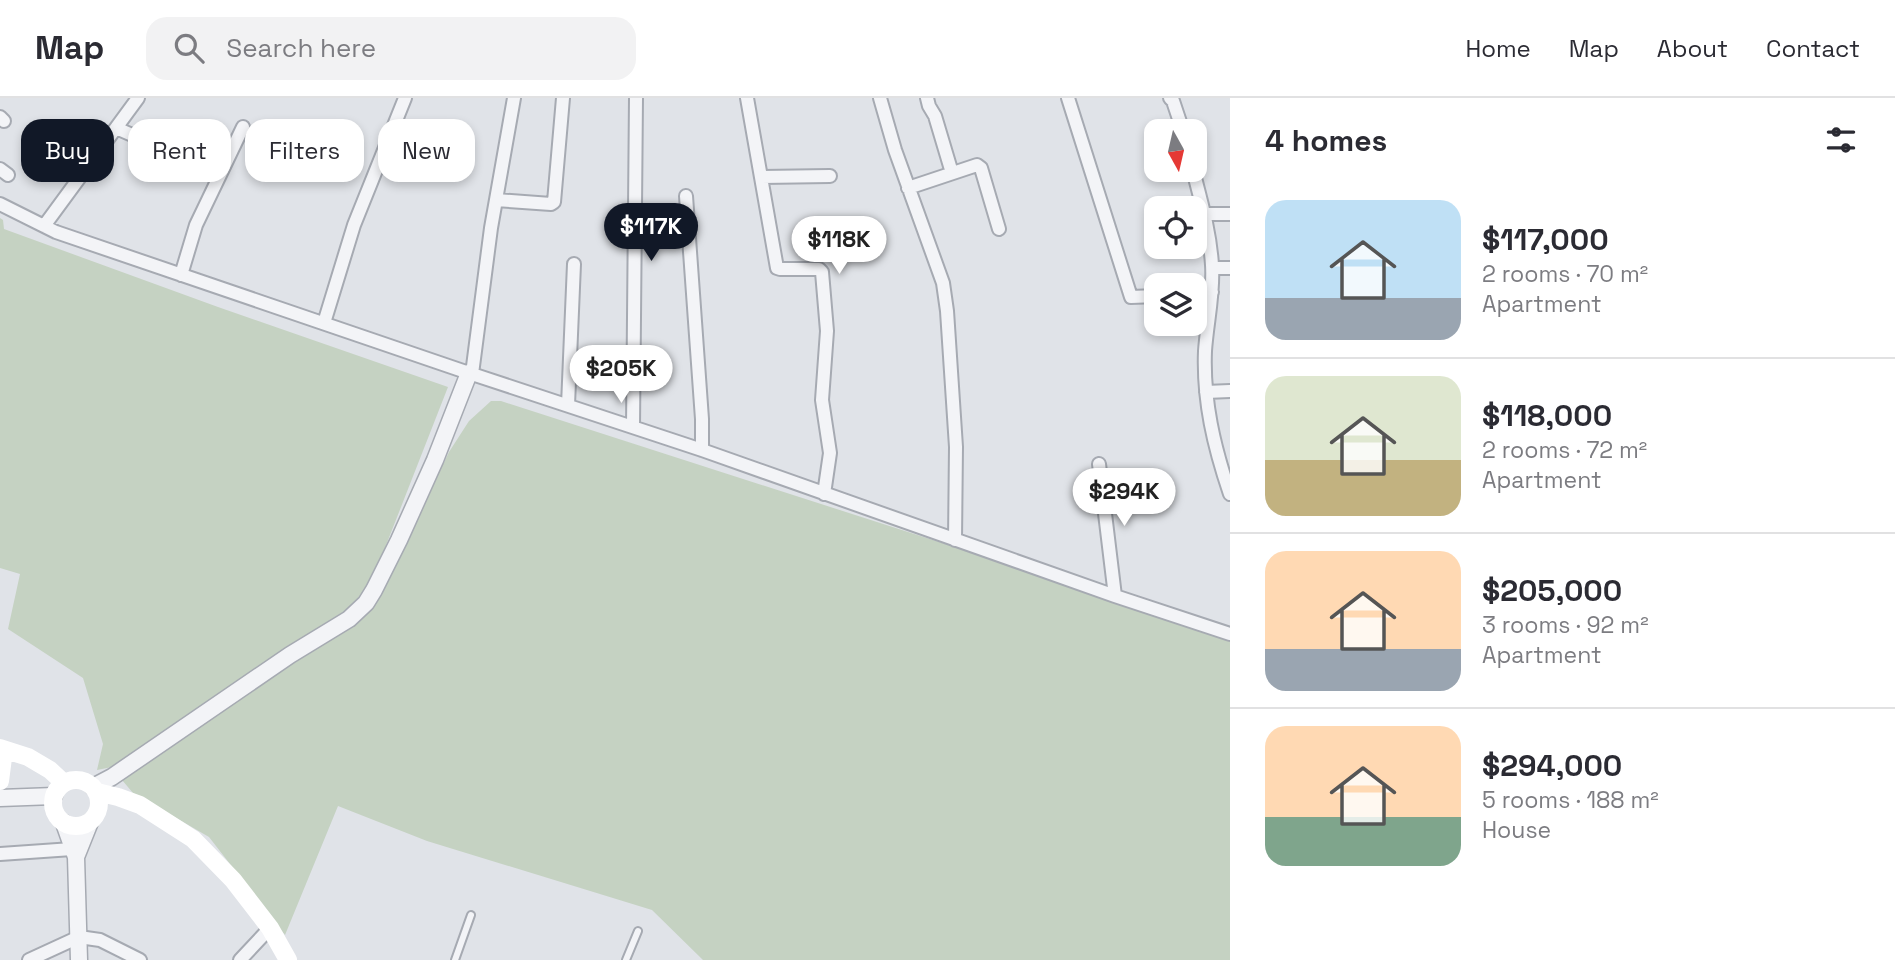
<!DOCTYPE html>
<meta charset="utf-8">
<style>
:root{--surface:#fff;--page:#f2f2f3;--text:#2b2b33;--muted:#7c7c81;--line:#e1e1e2;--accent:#111827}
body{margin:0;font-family:"Space Grotesk",sans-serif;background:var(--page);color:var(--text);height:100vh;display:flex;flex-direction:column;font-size:26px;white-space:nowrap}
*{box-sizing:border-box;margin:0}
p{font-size:23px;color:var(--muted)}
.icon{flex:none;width:38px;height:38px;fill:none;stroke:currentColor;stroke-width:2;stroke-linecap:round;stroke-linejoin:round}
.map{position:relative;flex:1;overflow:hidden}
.sheet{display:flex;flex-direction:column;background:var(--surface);width:665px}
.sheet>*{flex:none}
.hud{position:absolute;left:21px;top:21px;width:665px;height:63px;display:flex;gap:14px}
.needle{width:46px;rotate:172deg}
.fabs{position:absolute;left:1144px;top:21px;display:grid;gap:14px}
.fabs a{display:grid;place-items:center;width:63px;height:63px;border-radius:14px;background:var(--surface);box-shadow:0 4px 10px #0003;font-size:35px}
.price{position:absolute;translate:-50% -60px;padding:0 16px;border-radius:24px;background:#fff;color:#222;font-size:23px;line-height:46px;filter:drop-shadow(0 2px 4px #0008)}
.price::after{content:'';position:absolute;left:50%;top:42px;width:21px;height:16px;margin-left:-10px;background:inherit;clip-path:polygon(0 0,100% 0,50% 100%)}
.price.on{background:var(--accent);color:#fff}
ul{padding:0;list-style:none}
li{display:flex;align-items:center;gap:21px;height:175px;padding:0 35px}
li+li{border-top:2px solid var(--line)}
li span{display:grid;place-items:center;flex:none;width:196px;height:140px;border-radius:21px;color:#555}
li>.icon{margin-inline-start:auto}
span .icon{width:84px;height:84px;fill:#fffc;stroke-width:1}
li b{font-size:30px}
h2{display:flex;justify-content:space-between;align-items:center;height:84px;padding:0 35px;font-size:30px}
.pill{padding:0 24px;border-radius:21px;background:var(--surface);box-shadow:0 4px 10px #0003;font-size:24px;line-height:63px}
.pill.on{background:var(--accent);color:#fff}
header{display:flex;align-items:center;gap:42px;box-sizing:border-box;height:98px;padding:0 35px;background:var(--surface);border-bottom:2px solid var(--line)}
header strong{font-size:33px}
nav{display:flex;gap:38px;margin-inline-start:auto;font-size:24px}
.search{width:490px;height:63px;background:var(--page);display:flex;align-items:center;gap:18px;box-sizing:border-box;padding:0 24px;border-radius:21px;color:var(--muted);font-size:26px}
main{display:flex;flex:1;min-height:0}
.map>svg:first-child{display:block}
</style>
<header>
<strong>Map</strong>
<div class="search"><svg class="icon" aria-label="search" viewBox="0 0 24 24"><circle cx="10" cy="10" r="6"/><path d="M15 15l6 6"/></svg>Search here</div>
<nav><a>Home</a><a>Map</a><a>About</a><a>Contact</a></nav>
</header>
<main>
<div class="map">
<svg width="1230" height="862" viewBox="0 0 1230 862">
<rect width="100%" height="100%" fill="#e0e3e8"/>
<path fill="#c5d2c2" d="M0 120 3 122 4 131 218 209 448 289 372 483 348 512 176 630 112 669 97 672 103 646 83 580 8 531 20 476 0 470Z
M491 303H501L964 452 1230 541V862H703L652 812 427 743 338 708 285 837 209 739 133 695 122 682 373 510 449 354 469 323Z"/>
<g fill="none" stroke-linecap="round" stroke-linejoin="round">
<g stroke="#a6aab2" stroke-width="10">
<path id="service" d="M455 862 471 817
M626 862 638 833"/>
</g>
<g stroke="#a6aab2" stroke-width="16">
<path id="minor" d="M747 0 777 170 780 171H819L822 174 827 233 822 302 830 355 824 396
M880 0 895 52 943 185 947 213 956 349 955 442
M927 0 929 8 935 18 952 75
M1068 0 1131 199 1157 198
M1170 0 1173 3 1183 33
M0 19 4 23
M116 30 220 75
M0 71 8 77
M1193 72C1201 103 1210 134 1212 167 1214 196 1207 224 1205 253 1203 303 1214 349 1230 396
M762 79 830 78
M908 90 977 67 981 70 999 131
M686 98 702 321V352
M496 102 551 106 554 104 563 0
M0 106 56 134 469 275 702 352 1115 498 1230 536
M1204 116H1230
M44 128 138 0
M1213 170H1230
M181 177 196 127 243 29
M1195 195 1212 194
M324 225 354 127 405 0
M472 276 491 130 514 0
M1206 294 1230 293
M568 307 574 166
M633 329 636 0
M1099 366 1115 498
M0 756 72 751
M29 862 79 839 100 842 140 862
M240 862 270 830"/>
</g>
<g stroke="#a6aab2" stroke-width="19">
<path id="tertiary" d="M93 689 112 679 290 557 349 521 366 505 374 492 399 442 435 362 469 275
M0 700 54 698
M64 725 76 759
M79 862 76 759 90 724"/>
</g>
<use href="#service" stroke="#f3f4f7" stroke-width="6"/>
<use href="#minor" stroke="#f3f4f7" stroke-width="12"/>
<use href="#tertiary" stroke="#f3f4f7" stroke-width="16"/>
<path stroke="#fff" stroke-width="18" d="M0 650 28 659 50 672 64 685
M53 705a23 23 0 1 1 46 0a23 23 0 1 1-46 0Z
M0 683 4 652
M97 694 118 699 140 707 193 741 233 782 270 830 288 862"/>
</g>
</svg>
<div class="fabs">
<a><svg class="needle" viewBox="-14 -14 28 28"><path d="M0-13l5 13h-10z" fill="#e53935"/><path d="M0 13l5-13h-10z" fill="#7c7c81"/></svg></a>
<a><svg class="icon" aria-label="locate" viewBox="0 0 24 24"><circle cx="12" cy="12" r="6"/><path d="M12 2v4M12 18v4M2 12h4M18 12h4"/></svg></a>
<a><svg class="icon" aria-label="layers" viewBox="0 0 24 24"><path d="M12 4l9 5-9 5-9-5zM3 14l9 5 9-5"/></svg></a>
</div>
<b class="price on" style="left:651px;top:165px">$117K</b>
<b class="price" style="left:839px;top:178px">$118K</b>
<b class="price" style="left:621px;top:307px">$205K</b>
<b class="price" style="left:1124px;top:430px">$294K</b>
<div class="hud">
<a class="pill on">Buy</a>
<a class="pill">Rent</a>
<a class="pill">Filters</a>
<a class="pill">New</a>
</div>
</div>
<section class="sheet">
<h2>4 homes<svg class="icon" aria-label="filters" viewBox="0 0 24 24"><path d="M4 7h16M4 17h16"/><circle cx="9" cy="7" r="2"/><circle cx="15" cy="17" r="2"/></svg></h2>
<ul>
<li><span style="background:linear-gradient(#bfe0f5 70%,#9aa5b1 0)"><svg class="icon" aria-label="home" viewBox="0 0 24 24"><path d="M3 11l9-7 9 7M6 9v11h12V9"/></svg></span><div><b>$117,000</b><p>2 rooms · 70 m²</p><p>Apartment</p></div></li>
<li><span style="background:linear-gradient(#dfe7d0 60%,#c2b280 0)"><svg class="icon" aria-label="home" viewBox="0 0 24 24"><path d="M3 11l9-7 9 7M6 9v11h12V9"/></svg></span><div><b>$118,000</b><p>2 rooms · 72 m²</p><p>Apartment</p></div></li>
<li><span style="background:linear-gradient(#ffd9b3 70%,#9aa5b1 0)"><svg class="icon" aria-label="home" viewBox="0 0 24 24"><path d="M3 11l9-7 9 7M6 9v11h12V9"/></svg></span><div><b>$205,000</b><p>3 rooms · 92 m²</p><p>Apartment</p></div></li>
<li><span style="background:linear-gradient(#ffd9b3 65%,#7fa58c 0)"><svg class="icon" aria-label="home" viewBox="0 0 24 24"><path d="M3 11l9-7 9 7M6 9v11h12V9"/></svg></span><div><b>$294,000</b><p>5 rooms · 188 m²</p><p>House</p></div></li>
</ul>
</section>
</main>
